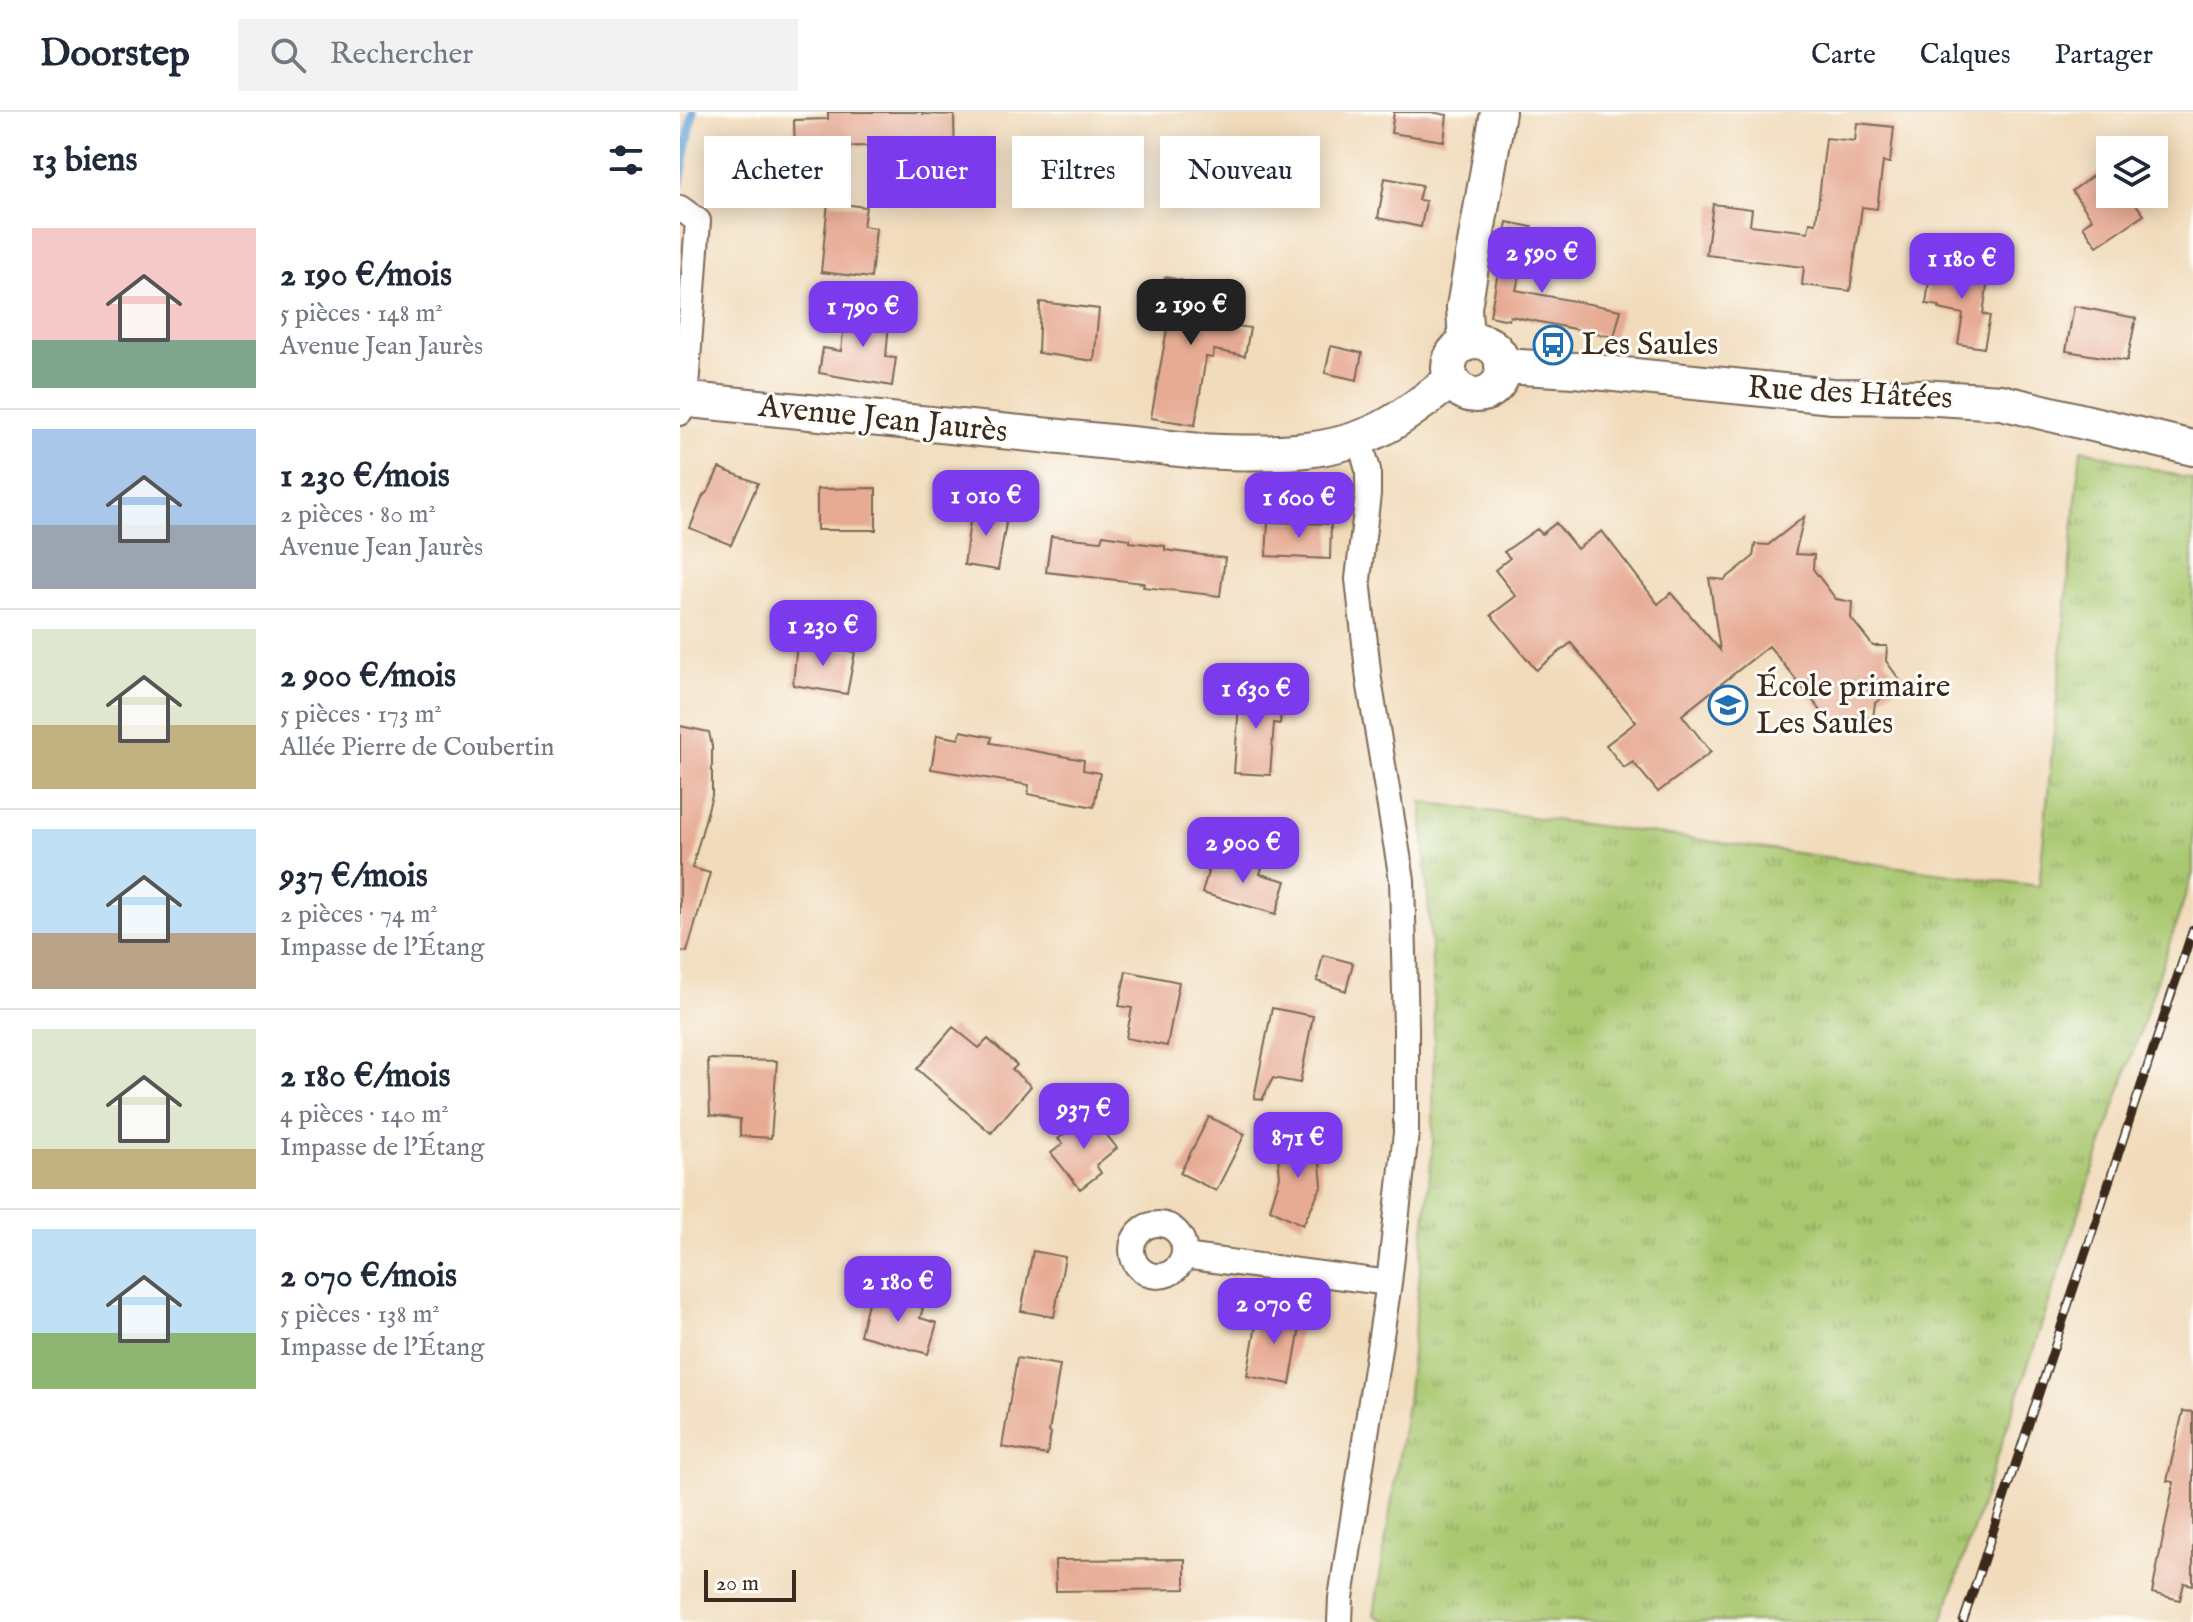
<!DOCTYPE html>
<html lang="fr">
<meta charset="utf-8">
<style>
:root{--surface:#fff;--page:#f2f2f3;--text:#1f2937;--muted:#747a83;--line:#e0e1e3;--accent:#7c3aed}
body{margin:0;font-family:"IM FELL English",serif;background:var(--page);color:var(--text);height:100vh;display:flex;flex-direction:column;font-size:30px;white-space:nowrap}
*{box-sizing:border-box;margin:0}
p{font-size:26px;color:var(--muted)}
.icon{flex:none;width:44px;height:44px;fill:none;stroke:currentColor;stroke-width:2;stroke-linecap:round;stroke-linejoin:round}
.map{position:relative;flex:1;overflow:hidden}
.drawer{display:flex;flex-direction:column;background:var(--surface);width:680px}
.drawer>*{flex:none}
.guide{position:absolute;left:24px;top:24px;width:760px;height:72px;display:flex;gap:16px}
.controls{position:absolute;left:1416px;top:24px;display:grid;gap:16px}
.controls a{display:grid;place-items:center;width:72px;height:72px;border-radius:0px;background:var(--surface);box-shadow:0 4px 20px #0003;font-size:40px}
.scale{position:absolute;left:24px;bottom:20px;width:92px;box-sizing:border-box;padding-left:8px;border:4px solid #3b2a1e;border-top:0;font-size:22px;line-height:28px;white-space:nowrap;color:#3b2a1e;-webkit-text-stroke:6px #fdfcf7;paint-order:stroke}
.price{position:absolute;translate:-50% -68px;padding:0 18px;border-radius:16px;background:var(--accent);color:#fff;font-size:26px;line-height:52px;filter:drop-shadow(0 2px 4px #0008)}
.price::after{content:'';position:absolute;left:50%;top:48px;width:24px;height:18px;margin-left:-12px;background:inherit;clip-path:polygon(0 0,100% 0,50% 100%)}
.price.on{background:#222;color:#fff}
ul{padding:0;list-style:none}
li{display:flex;align-items:center;gap:24px;height:200px;padding:0 32px}
li+li{border-top:2px solid var(--line)}
li span{display:grid;place-items:center;flex:none;width:224px;height:160px;border-radius:0px;color:#555}
li>.icon{margin-inline-start:auto}
span .icon{width:96px;height:96px;fill:#fffc;stroke-width:1}
li b{font-size:34px}
h2{display:flex;justify-content:space-between;align-items:center;height:96px;padding:0 32px;font-size:34px}
.chip{padding:0 28px;border-radius:0px;background:var(--surface);box-shadow:0 4px 20px #0003;font-size:28px;line-height:72px}
.chip.on{background:var(--accent);color:#fff}
header{display:flex;align-items:center;gap:48px;box-sizing:border-box;height:112px;padding:0 40px;background:var(--surface);border-bottom:2px solid var(--line)}
header strong{font-size:38px}
nav{display:flex;gap:44px;margin-inline-start:auto;font-size:28px}
.search{width:560px;height:72px;background:var(--page);display:flex;align-items:center;gap:20px;box-sizing:border-box;padding:0 28px;border-radius:0px;color:var(--muted);font-size:30px}
main{display:flex;flex:1;min-height:0}
.map>svg:first-child{display:block}
</style>
<header>
<strong>Doorstep</strong>
<div class="search"><svg class="icon" aria-label="search" viewBox="0 0 24 24"><circle cx="10" cy="10" r="6"/><path d="M15 15l6 6"/></svg>Rechercher</div>
<nav><a>Carte</a><a>Calques</a><a>Partager</a></nav>
</header>
<main>
<section class="drawer">
<h2>13 biens<svg class="icon" aria-label="filters" viewBox="0 0 24 24"><path d="M4 7h16M4 17h16"/><circle cx="9" cy="7" r="2"/><circle cx="15" cy="17" r="2"/></svg></h2>
<ul>
<li><span style="background:linear-gradient(#f6c9c9 70%,#7fa58c 0)"><svg class="icon" aria-label="home" viewBox="0 0 24 24"><path d="M3 11l9-7 9 7M6 9v11h12V9"/></svg></span><div><b>2 190 €/mois</b><p>5 pièces · 148 m²</p><p>Avenue Jean Jaurès</p></div></li>
<li><span style="background:linear-gradient(#a9c7e8 60%,#9aa5b1 0)"><svg class="icon" aria-label="home" viewBox="0 0 24 24"><path d="M3 11l9-7 9 7M6 9v11h12V9"/></svg></span><div><b>1 230 €/mois</b><p>2 pièces · 80 m²</p><p>Avenue Jean Jaurès</p></div></li>
<li><span style="background:linear-gradient(#dfe7d0 60%,#c2b280 0)"><svg class="icon" aria-label="home" viewBox="0 0 24 24"><path d="M3 11l9-7 9 7M6 9v11h12V9"/></svg></span><div><b>2 900 €/mois</b><p>5 pièces · 173 m²</p><p>Allée Pierre de Coubertin</p></div></li>
<li><span style="background:linear-gradient(#bfe0f5 65%,#b9a48a 0)"><svg class="icon" aria-label="home" viewBox="0 0 24 24"><path d="M3 11l9-7 9 7M6 9v11h12V9"/></svg></span><div><b>937 €/mois</b><p>2 pièces · 74 m²</p><p>Impasse de l'Étang</p></div></li>
<li><span style="background:linear-gradient(#dfe7d0 75%,#c2b280 0)"><svg class="icon" aria-label="home" viewBox="0 0 24 24"><path d="M3 11l9-7 9 7M6 9v11h12V9"/></svg></span><div><b>2 180 €/mois</b><p>4 pièces · 140 m²</p><p>Impasse de l'Étang</p></div></li>
<li><span style="background:linear-gradient(#bfe0f5 65%,#8fb573 0)"><svg class="icon" aria-label="home" viewBox="0 0 24 24"><path d="M3 11l9-7 9 7M6 9v11h12V9"/></svg></span><div><b>2 070 €/mois</b><p>5 pièces · 138 m²</p><p>Impasse de l'Étang</p></div></li>
</ul>
</section>
<div class="map">
<svg width="1513" height="1510" viewBox="0 0 1513 1510">
<defs>
<pattern id="grass-tufts" width="24" height="20" patternUnits="userSpaceOnUse" patternTransform="scale(2)"><rect width="24" height="20" fill="#a8c76e"/><path d="M3 7l-1-3M5 7V3M7 7l1-3M15 17l-1-3M17 17v-4M19 17l1-3" fill="none" stroke="#8aa25a"/></pattern>
</defs>
<rect width="100%" height="100%" fill="#fdfcf7"/>
<filter id="ink" filterUnits="userSpaceOnUse"><feTurbulence type="fractalNoise" baseFrequency=".0125" numOctaves="2"/><feDisplacementMap in="SourceGraphic" scale="16" xChannelSelector="R" yChannelSelector="G"/><feConvolveMatrix kernelMatrix="1 2 1 2 8 2 1 2 1" color-interpolation-filters="sRGB"/></filter>
<filter id="wash" filterUnits="userSpaceOnUse"><feTurbulence type="fractalNoise" baseFrequency=".006" numOctaves="4" result="noise"/><feDisplacementMap in="SourceGraphic" scale="32" xChannelSelector="R" yChannelSelector="G"/><feGaussianBlur stdDeviation="1.8" result="paint"/><feColorMatrix in="noise" values="0 0 0 0 0 0 0 0 0 0 0 0 0 0 0 0 0 1.4 0 .05"/><feComposite in="paint" operator="in"/></filter>
<g filter="url(#wash)">
<rect width="100%" height="100%" fill="#f1dbbb"/>
<path fill="url(#grass-tufts)" stroke="#727846" stroke-width="2" d="M1401 337 1513 368V761L1262 1510H708L694 1503 727 1291 753 1030 754 886 742 690 1359 774Z"/>
<g fill="none" stroke-linecap="round" stroke-linejoin="round">
<path stroke="#5ea1d2" stroke-width="9" d="M0 70 13 0"/>
</g>
<g id="blocks">
<path fill="#e7ab94" d="M148 0H243V2L274 3 275 52 229 53V33L148 35V42H115L114 8 148 7Z
M714 0H751L767 3 764 29 711 21Z
M1177 11 1214 15 1210 51 1203 50 1197 97 1182 95 1170 179 1122 173 1124 155 1026 143 1033 92 1072 97 1070 113 1128 120 1130 110 1136 111 1146 26 1175 29Z
M1430 51V82H1448L1464 103 1417 134 1403 114 1412 107 1392 79Z
M705 66 742 73 738 88 746 89 741 115 698 106Z
M148 90 186 95 183 114 196 116 191 166 141 160Z
M827 110 852 115 836 178 941 198 934 225 830 204 829 208 810 204Z
M1251 154 1309 162 1303 202 1310 204 1304 236 1278 232 1283 202 1259 197 1260 194 1246 192Z
M485 165 539 176 537 191 548 194 545 212 570 216 565 244 534 238 533 246 526 245 515 313 471 306 490 201 480 185Z
M177 187 210 200 206 245 216 246 212 274 139 261 143 236 161 239 164 211 173 212Z
M360 190 419 197 414 249 358 241Z
M1394 194 1456 206 1447 249 1386 239Z
M651 234 682 241 677 268 645 261Z
M39 356 78 371 51 433 10 416 23 384 29 378Z
M196 376V418H137V377Z
M292 395 328 399 318 458 284 453Z
M1124 405 1115 442 1134 443 1133 457 1156 487 1172 490 1171 506 1193 534H1207L1206 549 1222 571 1195 591 1193 606 1176 605 1158 620 1089 534 1002 603 1031 640 978 680 953 650 944 656 926 633 956 610 891 531 856 558 811 503 836 484 815 458 830 446 824 440 857 417 862 422 876 411 897 437 922 419 978 492 991 481 1040 538 1029 466 1044 468 1073 445 1075 432 1088 433Z
M588 410 651 412 650 447 586 444Z
M423 423 450 427V430L485 434V438L545 446 540 484 463 475 464 471 366 460 371 424 421 429Z
M117 531 175 540 167 582 113 573Z
M560 578 602 581 600 612 594 611 590 663 554 661Z
M0 614 29 620 32 634V683L12 756 30 761 7 840 0 839Z
M281 619 312 625 311 631 404 648 403 658 420 661 414 695 348 682 349 673 251 657 257 623 279 627Z
M533 742 582 756 580 762 606 769 596 802 522 781Z
M643 843 673 851 666 879 637 869Z
M446 859 499 870 487 934 446 926 452 896 439 894Z
M592 896 633 904 620 971 593 966 582 988 574 986Z
M273 915 299 936 308 927 337 953 332 958 351 974 311 1021 237 957Z
M28 947 97 949 91 1026 60 1024V1007L30 1003Z
M410 1002 437 1036 416 1053 421 1061 400 1077 371 1041 383 1032 378 1027Z
M529 1005 565 1022 536 1079 500 1061Z
M638 1029 642 1073 623 1113 590 1097 600 1065 597 1033Z
M353 1139 385 1145 374 1205 341 1199Z
M190 1182 243 1196 240 1206 257 1211 248 1242 180 1223Z
M579 1196 622 1204 610 1272 567 1264Z
M337 1246 380 1253 369 1320 371 1321 367 1343 322 1335Z
M1503 1299 1513 1300V1473L1504 1471 1500 1488 1472 1481 1494 1370 1487 1369Z
M505 1447V1477L376 1479 375 1448Z"/>
</g>
</g>
<g filter="url(#ink)">
<use href="#blocks" fill-opacity="0" stroke="#7b6855" stroke-width="2"/>
<g fill="none" stroke-linecap="round" stroke-linejoin="round">
<g stroke="#7b6855" stroke-width="28">
<path id="street" d="M0 96 18 109 5 289 0 301
M452 1138a26 26 0 1 1 52 0a26 26 0 1 1-52 0Z
M504 1144 709 1171
M660 1510 661 1486 709 1171 726 1021V915L722 768 689 568 678 467 688 382V358L679 326"/>
</g>
<g stroke="#7b6855" stroke-width="38">
<path id="secondary" d="M769 256a27 27 0 1 1 54 0a27 27 0 1 1-54 0Z
M786 232 784 195 818 0
M822 254 895 258 1152 284 1241 285 1321 290 1513 336
M0 287 520 339C582 342 654 345 710 312 731 300 751 283 771 269"/>
</g>
<use href="#street" stroke="#fff" stroke-width="24"/>
<use href="#secondary" stroke="#fff" stroke-width="34"/>
<g stroke="#3b2a1e" stroke-width="9">
<path id="rail" d="M1283 1510 1513 817"/>
</g>
<use href="#rail" stroke="#fdfcf7" stroke-width="6" stroke-dasharray="18" stroke-linecap="butt"/>
</g>
</g>
<defs>
<g id="bus-ring" transform="scale(2)"><circle r="9.5" fill="#fdfcf7" stroke="#1f6fb2" stroke-width="1.5"/><path d="M-5-6H5V4H4V6H2V4H-2V6H-4V4H-5ZM-3.5-4V0h7V-4ZM-3.5 1.2v1.5H-2V1.2ZM2 1.2v1.5H3.5V1.2Z" fill="#1f6fb2"/></g>
<g id="school-ring" transform="scale(2)"><circle r="9.5" fill="#fdfcf7" stroke="#1f6fb2" stroke-width="1.5"/><path d="M0-5L7-2L0 1L-7-2ZM-4 1L0 2.5L4 1V4Q0 6-4 4Z" fill="#1f6fb2"/></g>
</defs>
<g fill-rule="evenodd">
<use href="#bus-ring" x="873" y="233"/>
<use href="#school-ring" x="1048" y="593"/>
</g>
<g text-anchor="middle" dominant-baseline="central" stroke-width="6" stroke-linejoin="round" paint-order="stroke">
<g font-size="32" fill="#3b2a1e" stroke="#fdfcf7" text-anchor="start">
<text x="901" y="233">Les Saules</text>
<text x="1076" y="575">École primaire<tspan x="1076" dy="37">Les Saules</tspan></text>
</g>
<g font-size="32" fill="#3b2a1e" stroke="#fdfcf7">
<text transform="translate(1170 282) rotate(3)">Rue des Hâtées</text>
<text transform="translate(203 308) rotate(6)">Avenue Jean Jaurès</text>
</g>
</g>
</svg>
<div class="controls">
<a><svg class="icon" aria-label="layers" viewBox="0 0 24 24"><path d="M12 4l9 5-9 5-9-5zM3 14l9 5 9-5"/></svg></a>
</div>
<div class="scale">20 m</div>
<b class="price" style="left:862px;top:183px">2 590 €</b>
<b class="price" style="left:1282px;top:189px">1 180 €</b>
<b class="price on" style="left:511px;top:235px">2 190 €</b>
<b class="price" style="left:183px;top:237px">1 790 €</b>
<b class="price" style="left:306px;top:426px">1 010 €</b>
<b class="price" style="left:619px;top:428px">1 600 €</b>
<b class="price" style="left:143px;top:556px">1 230 €</b>
<b class="price" style="left:576px;top:619px">1 630 €</b>
<b class="price" style="left:563px;top:773px">2 900 €</b>
<b class="price" style="left:404px;top:1039px">937 €</b>
<b class="price" style="left:618px;top:1068px">871 €</b>
<b class="price" style="left:218px;top:1212px">2 180 €</b>
<b class="price" style="left:594px;top:1234px">2 070 €</b>
<div class="guide">
<a class="chip">Acheter</a>
<a class="chip on">Louer</a>
<a class="chip">Filtres</a>
<a class="chip">Nouveau</a>
</div>
</div>
</main>
